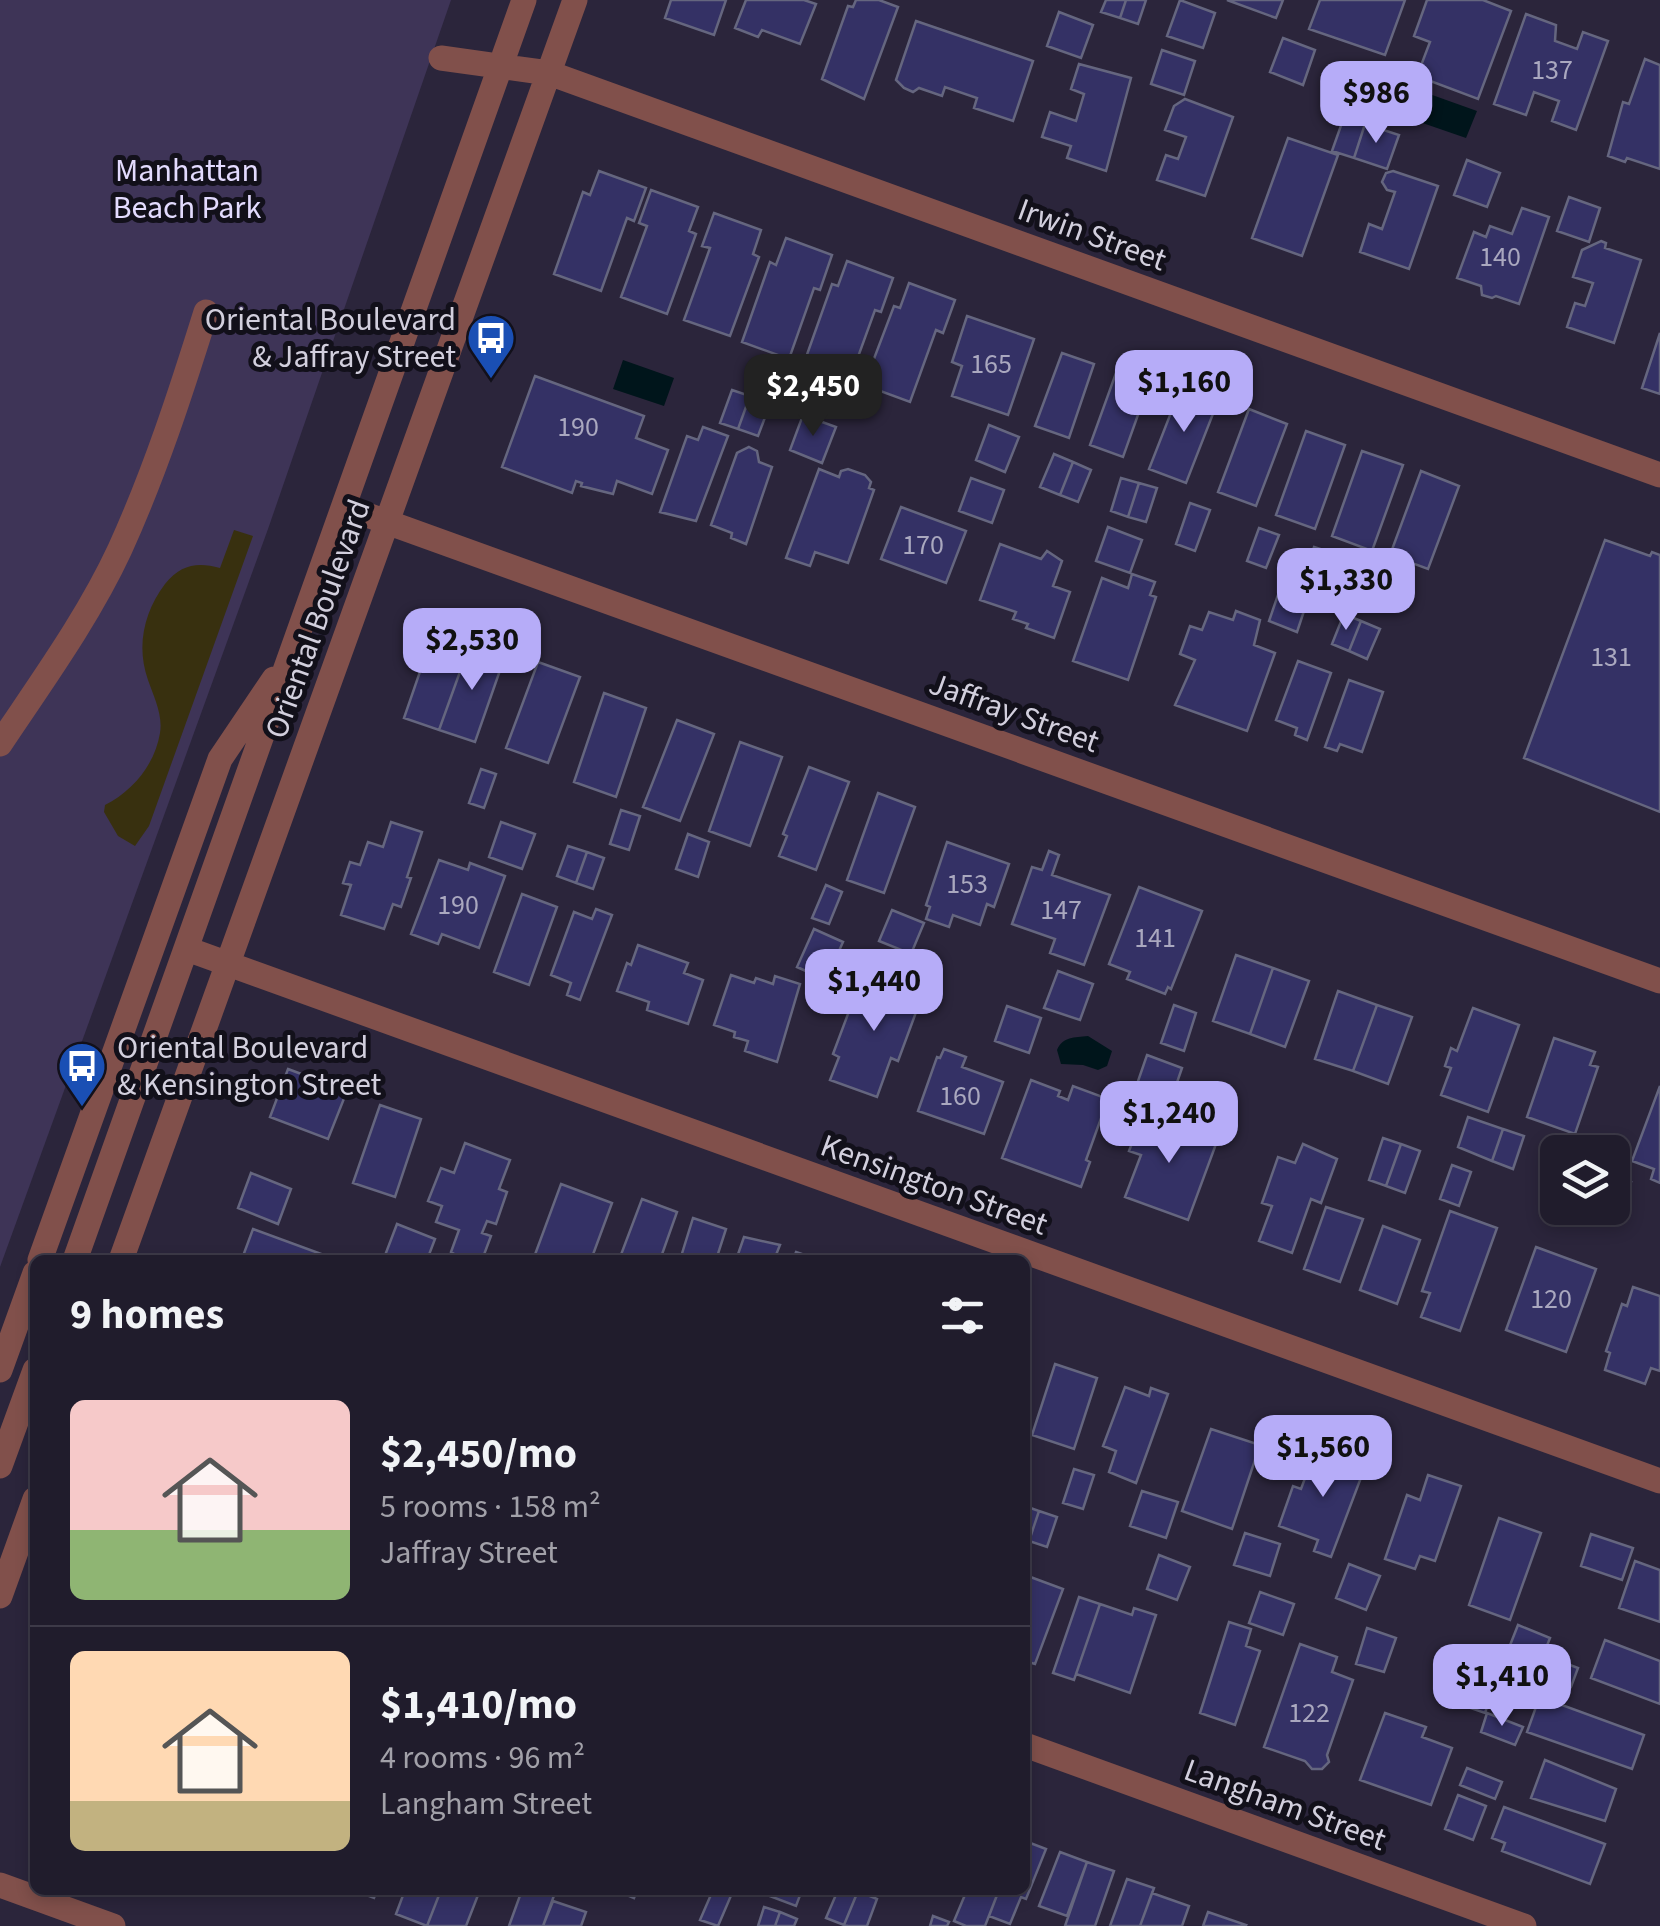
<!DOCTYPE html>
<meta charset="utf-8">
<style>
:root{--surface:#201c2c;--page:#282534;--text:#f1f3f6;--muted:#a2a1a9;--line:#3d3a48;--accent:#b6acf8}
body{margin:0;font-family:"Source Sans 3",sans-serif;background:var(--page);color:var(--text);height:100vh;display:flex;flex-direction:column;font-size:38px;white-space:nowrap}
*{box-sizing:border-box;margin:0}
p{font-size:32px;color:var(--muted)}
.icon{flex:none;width:55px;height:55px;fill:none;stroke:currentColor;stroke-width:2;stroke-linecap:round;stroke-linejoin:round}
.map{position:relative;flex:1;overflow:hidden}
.drawer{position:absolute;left:30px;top:1255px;width:1000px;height:640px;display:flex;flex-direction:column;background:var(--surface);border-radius:15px;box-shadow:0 5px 15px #0003,0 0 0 2px var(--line)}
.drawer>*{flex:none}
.buttons{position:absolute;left:1540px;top:1135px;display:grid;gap:20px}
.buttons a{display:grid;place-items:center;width:90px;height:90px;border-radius:15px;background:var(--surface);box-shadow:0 5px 15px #0003,0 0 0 2px var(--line);font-size:50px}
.price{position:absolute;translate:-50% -85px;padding:0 22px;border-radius:20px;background:var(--accent);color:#111;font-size:32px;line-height:65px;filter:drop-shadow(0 2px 5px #0008)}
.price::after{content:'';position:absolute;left:50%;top:60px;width:30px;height:22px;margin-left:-15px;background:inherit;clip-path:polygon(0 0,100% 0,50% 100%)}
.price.current{background:#222;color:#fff}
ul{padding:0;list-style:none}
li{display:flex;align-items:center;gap:30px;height:250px;padding:0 40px}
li+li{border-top:2px solid var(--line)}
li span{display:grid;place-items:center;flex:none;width:280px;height:200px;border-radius:15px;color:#555}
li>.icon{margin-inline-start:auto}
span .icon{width:120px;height:120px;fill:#fffc;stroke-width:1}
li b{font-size:42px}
h2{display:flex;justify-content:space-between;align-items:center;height:120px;padding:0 40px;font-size:42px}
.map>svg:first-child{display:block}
</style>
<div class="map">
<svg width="1660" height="1926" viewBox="0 0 1660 1926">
<rect width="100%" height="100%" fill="#2b253b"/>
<path fill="#3e3457" d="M0 0H451L268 529 0 1267Z"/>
<path fill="#38300f" d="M234 530 253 536 149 826 135 846 118 836 104 812 105 805C133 791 155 764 160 733 163 715 154 697 148 680 136 646 144 612 165 584 181 564 198 562 220 568Z"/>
<path fill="#00151b" d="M1421 91 1477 111 1466 138 1411 119Z
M623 360 674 378 664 406 613 389Z
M1088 1036 1112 1051 1107 1066 1098 1070 1083 1065 1061 1064 1057 1050C1063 1036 1074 1038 1088 1036Z"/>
<path fill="#343165" stroke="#65667f" stroke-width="2.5" d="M671 0H726L714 35 665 18Z
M746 0H804L816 4 800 44 762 30 758 37 735 28Z
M856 0H879L898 7 864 99 822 79 848 6 853 7Z
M1106 0H1126L1120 18 1101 12Z
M1126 0H1146L1138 24 1120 18Z
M1180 0 1215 13 1203 48 1167 36Z
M1227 0H1283L1276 18Z
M1320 0H1405L1385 55 1309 29Z
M1427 0H1483L1511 11 1478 99 1417 76 1430 42 1414 36Z
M1059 12 1093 25 1081 58 1047 46Z
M1526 14 1556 25 1555 41 1577 49 1583 32 1608 41 1576 130 1552 121 1559 101 1534 92 1526 115 1494 104Z
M916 21 1033 61 1013 121 974 108 977 98 945 87 942 96 919 88 913 92 904 88 896 80Z
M1283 38 1315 50 1303 85 1270 72Z
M1162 50 1195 61 1184 95 1151 84Z
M1645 59 1660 65V169L1627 158 1625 162 1608 156 1623 102 1629 104Z
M1079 64 1131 78 1106 171 1067 158 1071 146 1042 137 1050 112 1076 121 1084 94 1071 89Z
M1185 99 1233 117 1205 196 1157 180 1166 155 1178 159 1186 137 1165 130 1174 106Z
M1344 117 1365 124 1354 158 1332 151Z
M1365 124 1399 135 1387 169 1354 158Z
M1288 138 1338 155 1302 256 1252 238Z
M1467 160 1500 173 1487 207 1454 195Z
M599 171 646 188 634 221 627 218 601 291 554 274 583 192 590 195Z
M1393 171 1438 186 1409 269 1360 252 1369 224 1382 229 1395 192 1387 190 1382 182 1386 173Z
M651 190 698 207 689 231 696 234 667 314 621 297 647 226 639 223Z
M1569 197 1600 208 1589 242 1557 231Z
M1522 208 1549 217 1519 304 1496 296 1492 298 1482 295 1481 286 1457 278 1474 232 1486 237 1490 226 1512 234Z
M714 213 761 230 753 254 759 257 730 336 684 320 710 248 702 246Z
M786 238 832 255 820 290 814 288 789 359 742 342 770 262 776 265Z
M1601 241 1606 243 1605 248 1641 260 1614 343 1567 327 1575 303 1585 306 1593 283 1573 277 1582 250Z
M847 261 893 278 881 312 875 310 850 379 804 363 832 284 838 286Z
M909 283 955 300 943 333 936 330 910 402 864 385 894 306 900 308Z
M967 316 1034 339 1008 415 952 396 962 366 952 362Z
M1660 333V394L1642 388Z
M1062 353 1094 364 1069 438 1035 426Z
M1116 373 1149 384 1123 457 1090 445Z
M535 376 644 416 636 438 668 450 652 494 617 481 613 494 581 486 582 483 576 481 572 493 502 467Z
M1181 387 1218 401 1186 483 1149 469Z
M732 390 750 396 738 429 720 423Z
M750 396 770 404 758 436 738 429Z
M1249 409 1287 424 1256 506 1218 492Z
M803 415 836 427 822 463 790 450Z
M989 425 1019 437 1005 472 976 460Z
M703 427 728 436 696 521 660 512 687 436 698 440Z
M1306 431 1345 445 1315 529 1276 515Z
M749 447 757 451 759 462 772 467 746 544 731 538 732 533 711 525 737 453Z
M1362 451 1403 465 1372 551 1332 536Z
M1054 454 1073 462 1060 495 1040 487Z
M1073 462 1091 470 1078 502 1060 495Z
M819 469 839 477 841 471 848 469 865 475 871 482 869 488 874 490 848 563 815 552 810 566 786 558Z
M1421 471 1459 486 1428 569 1390 555Z
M971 478 1004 490 992 523 959 511Z
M1121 478 1139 483 1128 517 1111 511Z
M1139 483 1157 488 1146 522 1128 517Z
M1190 503 1210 510 1195 551 1176 544Z
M901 507 966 531 946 583 881 559Z
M1108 527 1142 540 1130 573 1096 561Z
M1259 528 1279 535 1266 568 1247 561Z
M1605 540 1650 556 1652 552 1660 555V812L1524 758Z
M1000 544 1041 559 1047 551 1062 561 1053 586 1070 592 1054 638 1026 628 1028 624 1013 619 1016 612 980 600Z
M1314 547 1336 554 1323 595 1301 588Z
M1373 567 1394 575 1380 610 1360 602Z
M1132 574 1155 582 1150 595 1156 597 1128 680 1073 661 1102 578 1128 588Z
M1280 589 1308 599 1297 632 1269 621Z
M1236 611 1260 620 1254 645 1275 653 1247 731 1175 705 1195 660 1180 654 1190 626 1202 630 1209 612 1233 620Z
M1344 614 1361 621 1349 651 1332 644Z
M1361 621 1380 629 1367 659 1349 651Z
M434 631 470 644 439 730 404 718Z
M470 644 505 656 475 742 439 730Z
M1298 661 1331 673 1307 740 1295 735 1297 728 1276 720Z
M538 662 580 677 548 763 506 748Z
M1349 680 1383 692 1362 752 1340 744 1337 751 1325 747Z
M604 693 646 708 616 797 574 782Z
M677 720 714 734 680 821 643 807Z
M740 742 782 757 750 846 709 831Z
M809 767 849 782 816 870 779 856 787 836 783 834Z
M481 769 496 774 484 808 469 803Z
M878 793 915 807 884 893 847 880Z
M621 810 640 816 629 850 610 844Z
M391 822 422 832 407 877 411 878 401 907 393 904 384 929 341 915 351 885 343 883 350 862 360 865 368 842 383 847Z
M501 822 535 834 522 869 489 857Z
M688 834 709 842 698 877 676 869Z
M947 842 1009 864 994 907 987 904 980 925 953 915 949 927 926 919 930 907 926 905Z
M568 846 587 852 576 883 557 876Z
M1049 851 1059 855 1052 875 1110 895 1084 965 1050 953 1055 939 1012 924 1032 867 1042 870Z
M587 852 604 858 593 889 576 883Z
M439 860 468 870 470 863 505 876 479 948 442 934 438 944 411 934Z
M826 885 842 892 829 924 812 918Z
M1139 887 1202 911 1171 989 1168 987 1165 994 1127 979 1130 972 1109 964Z
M522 894 557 907 529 985 494 972Z
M596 909 612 915 580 1000 567 995 571 983 551 975 574 912 592 919Z
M892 910 924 923 911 954 879 941Z
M814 929 843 942 826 980 797 967Z
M638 945 688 963 684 973 703 980 688 1024 647 1010 649 1002 617 991 627 963 631 965Z
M1236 955 1273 968 1250 1034 1213 1021Z
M1273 968 1309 981 1285 1047 1250 1034Z
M1058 971 1093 984 1080 1020 1044 1008Z
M863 974 922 996 898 1061 891 1058 877 1097 830 1080 839 1057 833 1054Z
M731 975 754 983 756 978 773 984 775 976 800 984 777 1062 745 1051 748 1041 734 1037 735 1032 714 1025Z
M1338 991 1377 1005 1353 1071 1315 1059Z
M1174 1005 1196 1013 1184 1051 1161 1043Z
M1377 1005 1412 1017 1388 1084 1353 1071Z
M1007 1006 1041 1018 1029 1053 995 1041Z
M1473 1008 1519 1025 1488 1112 1441 1095 1451 1068 1445 1066 1451 1048 1457 1051Z
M1554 1038 1595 1052 1590 1065 1598 1067 1575 1134 1527 1117Z
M944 1049 966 1057 962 1067 1003 1082 984 1134 918 1111 937 1057 940 1058Z
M1147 1055 1182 1068 1171 1100 1136 1087Z
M288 1069 347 1091 328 1139 270 1117Z
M1031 1080 1060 1091 1058 1096 1068 1100 1073 1086 1108 1099 1086 1160 1090 1162 1081 1187 1002 1158Z
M1660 1086V1183L1651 1179 1654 1169 1632 1161Z
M380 1105 421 1119 395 1197 353 1183Z
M1143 1115 1172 1126 1175 1117 1198 1126 1194 1136 1216 1144 1188 1220 1125 1197 1141 1155 1129 1151Z
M1468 1117 1503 1129 1492 1161 1458 1147Z
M1503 1129 1524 1136 1513 1169 1492 1161Z
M1383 1138 1401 1144 1386 1186 1369 1180Z
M465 1143 510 1160 499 1189 507 1192 496 1224 487 1221 482 1233 491 1236 482 1260H464L451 1252 459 1230 436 1222 442 1206 428 1201 441 1168 454 1173Z
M1303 1144 1337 1159 1321 1203 1311 1199 1292 1253 1259 1241 1272 1206 1262 1203 1278 1157 1295 1163Z
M1401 1144 1420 1151 1405 1193 1386 1186Z
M1452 1165 1471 1172 1459 1206 1440 1199Z
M251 1173 291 1189 278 1224 238 1208Z
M1612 1175 1631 1182 1624 1200 1617 1198 1612 1210 1607 1208H1612Z
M561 1184 612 1203 591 1260H533Z
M642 1199 677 1212 660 1260H619Z
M1326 1207 1363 1219 1340 1282 1304 1269Z
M1450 1211 1497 1228 1460 1331 1421 1317 1430 1293 1422 1291Z
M693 1218 726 1229 716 1260H680Z
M397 1224 435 1239 427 1260 384 1258Z
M1383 1226 1420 1240 1397 1304 1360 1290Z
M253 1229 324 1255 322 1260H253L243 1256Z
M744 1237 780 1245 774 1260H736Z
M1536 1247 1596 1269 1566 1352 1506 1330Z
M796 1252 819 1260H793Z
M1633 1287 1660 1296V1371L1651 1368 1645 1384 1605 1370 1610 1353 1606 1351 1622 1304 1627 1306Z
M1055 1364 1097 1378 1074 1449 1032 1435Z
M1125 1387 1149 1396 1151 1388 1168 1394 1136 1483 1109 1472 1116 1451 1103 1446Z
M1211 1429 1260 1445 1232 1529 1182 1511Z
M1316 1449 1365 1467 1331 1557 1314 1551 1318 1540 1279 1526 1293 1486 1301 1489Z
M1074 1469 1094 1475 1083 1509 1063 1503Z
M1428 1475 1461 1486 1435 1561 1420 1556 1415 1569 1385 1559 1407 1495 1420 1500Z
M1142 1491 1178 1502 1166 1538 1130 1526Z
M1025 1506 1039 1511 1029 1541 1025 1540Z
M1039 1511 1057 1517 1047 1547 1029 1541Z
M1499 1518 1541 1533 1510 1620 1469 1605Z
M1245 1533 1280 1544 1270 1576 1234 1565Z
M1591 1534 1633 1548 1622 1580 1581 1566Z
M1159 1555 1190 1567 1177 1600 1147 1589Z
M1635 1561 1660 1570V1622L1619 1608Z
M1349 1564 1380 1576 1366 1610 1336 1598Z
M1025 1575 1063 1589 1035 1664 1025 1661Z
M1260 1592 1294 1604 1283 1635 1249 1623Z
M1079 1597 1100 1604 1074 1680 1053 1673Z
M1100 1604 1132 1615 1134 1608 1156 1615 1130 1693 1076 1674Z
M1229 1622 1251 1629 1246 1646 1260 1651 1235 1725 1200 1713Z
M1518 1625 1550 1638 1537 1671 1505 1658Z
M1367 1628 1396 1638 1384 1672 1356 1664Z
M1605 1640 1660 1661V1704L1591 1678Z
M1300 1644 1337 1657 1332 1672 1353 1680 1327 1755 1329 1762 1322 1769H1312L1305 1761 1264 1747Z
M1544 1655 1578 1668 1571 1687 1537 1674Z
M1461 1667 1497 1679 1485 1713 1450 1701Z
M1541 1693 1560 1700 1559 1704 1644 1735 1632 1769 1527 1732Z
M1385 1713 1426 1727 1422 1737 1452 1748 1431 1805 1360 1780Z
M1487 1713 1523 1727 1515 1745 1481 1732Z
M1545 1760 1616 1789 1605 1821 1531 1798Z
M1467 1768 1502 1782 1495 1799 1460 1785Z
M1458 1795 1486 1806 1473 1840 1445 1829Z
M1504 1807 1605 1844 1590 1884 1502 1851 1505 1843 1492 1838Z
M1025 1841 1046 1849 1026 1899 1021 1897 1010 1924 989 1916 999 1890H1025Z
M1060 1852 1087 1862 1067 1916 1039 1906Z
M1087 1862 1114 1871 1095 1926H1065Z
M1127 1879 1154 1888 1140 1926H1110Z
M353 1890H377L374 1898Z
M405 1890H441L427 1926 396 1914Z
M441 1890H480L466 1926H427Z
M522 1890 536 1894 538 1890H556L543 1926H509Z
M615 1890H637L634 1898Z
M713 1890 733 1891 718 1926 700 1920Z
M769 1890H802L796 1906 767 1895Z
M838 1890 858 1891 844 1925 826 1918Z
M967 1890H999L985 1926H966L954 1921Z
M858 1891 877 1899 867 1926H848L844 1925Z
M1152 1893 1189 1906 1182 1926H1140Z
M553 1901 586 1912 581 1926H543Z
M764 1907 780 1912 775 1926H758Z
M780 1912 797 1919 794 1926H775Z
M1208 1912 1246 1925 1245 1926H1203Z
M933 1916 949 1922 947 1926H930Z"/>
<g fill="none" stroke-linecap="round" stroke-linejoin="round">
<path stroke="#81504b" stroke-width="25" d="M441 58 549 73 1660 475
M345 507 1660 981
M0 744C42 681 88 618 120 549 155 472 181 392 206 312
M187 949 1660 1481
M40 1260 220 759 274 679
M75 1260 524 0
M121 1260 575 0
M0 1370 35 1273
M0 1466 35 1370
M0 1596 35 1499
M1025 1745 1524 1926
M0 1885 113 1926"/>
</g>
<defs>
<g id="bus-pin" transform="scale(2.5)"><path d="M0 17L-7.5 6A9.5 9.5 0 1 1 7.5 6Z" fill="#1a4fb4" stroke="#12101a"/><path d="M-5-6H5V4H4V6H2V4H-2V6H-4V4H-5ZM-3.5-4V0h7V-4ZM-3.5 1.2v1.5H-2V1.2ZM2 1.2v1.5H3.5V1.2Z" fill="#fff"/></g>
</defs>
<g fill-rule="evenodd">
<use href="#bus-pin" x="491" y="338"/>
<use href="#bus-pin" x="82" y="1066"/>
</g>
<g text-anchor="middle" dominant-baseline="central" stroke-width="10" stroke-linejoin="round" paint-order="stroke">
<g font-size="28" fill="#aaa8bf">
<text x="1552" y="70">137</text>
<text x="1500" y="257">140</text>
<text x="991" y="364">165</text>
<text x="578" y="427">190</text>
<text x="923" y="545">170</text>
<text x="1611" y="657">131</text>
<text x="967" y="884">153</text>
<text x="458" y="905">190</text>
<text x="1061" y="910">147</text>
<text x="1155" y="938">141</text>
<text x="960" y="1096">160</text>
<text x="1551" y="1299">120</text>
<text x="1309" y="1713">122</text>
</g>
<g font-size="32" fill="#e3dbfe" stroke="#12101a">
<text x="187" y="171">Manhattan<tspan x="187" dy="37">Beach Park</tspan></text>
</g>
<g font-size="32" fill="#d2cfdd" stroke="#12101a">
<text transform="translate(1092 235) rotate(20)">Irwin Street</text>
<text transform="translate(318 619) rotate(-70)">Oriental Boulevard</text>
<text transform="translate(1014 713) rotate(20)">Jaffray Street</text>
<text transform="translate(934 1185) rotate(20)">Kensington Street</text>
<text transform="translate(1285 1805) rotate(20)">Langham Street</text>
</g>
<g font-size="32" fill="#d2cfdd" stroke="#12101a" text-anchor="end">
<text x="456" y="320">Oriental Boulevard<tspan x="456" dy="37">&amp; Jaffray Street</tspan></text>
<text x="117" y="1048" text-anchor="start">Oriental Boulevard<tspan x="117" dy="37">&amp; Kensington Street</tspan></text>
</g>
</g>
</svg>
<div class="buttons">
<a><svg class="icon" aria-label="layers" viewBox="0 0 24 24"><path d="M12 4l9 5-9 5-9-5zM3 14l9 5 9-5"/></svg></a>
</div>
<b class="price" style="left:1376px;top:146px">$986</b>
<b class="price" style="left:1184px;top:435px">$1,160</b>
<b class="price current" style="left:813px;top:439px">$2,450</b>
<b class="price" style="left:1346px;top:633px">$1,330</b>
<b class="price" style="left:472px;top:693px">$2,530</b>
<b class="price" style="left:874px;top:1034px">$1,440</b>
<b class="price" style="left:1169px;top:1166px">$1,240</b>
<b class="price" style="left:1323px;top:1500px">$1,560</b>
<b class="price" style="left:1502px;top:1729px">$1,410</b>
<section class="drawer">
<h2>9 homes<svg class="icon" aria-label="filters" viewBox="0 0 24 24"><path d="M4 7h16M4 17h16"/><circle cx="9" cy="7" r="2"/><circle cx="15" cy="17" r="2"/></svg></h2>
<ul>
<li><span style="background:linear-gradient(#f6c9c9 65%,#8fb573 0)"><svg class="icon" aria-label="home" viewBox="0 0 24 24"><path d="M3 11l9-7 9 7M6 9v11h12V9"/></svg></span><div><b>$2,450/mo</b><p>5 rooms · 158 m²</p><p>Jaffray Street</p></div></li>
<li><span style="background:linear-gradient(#ffd9b3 75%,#c2b280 0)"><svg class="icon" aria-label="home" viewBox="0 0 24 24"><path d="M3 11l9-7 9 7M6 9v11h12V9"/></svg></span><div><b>$1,410/mo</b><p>4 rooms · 96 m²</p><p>Langham Street</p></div></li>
</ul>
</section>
</div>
